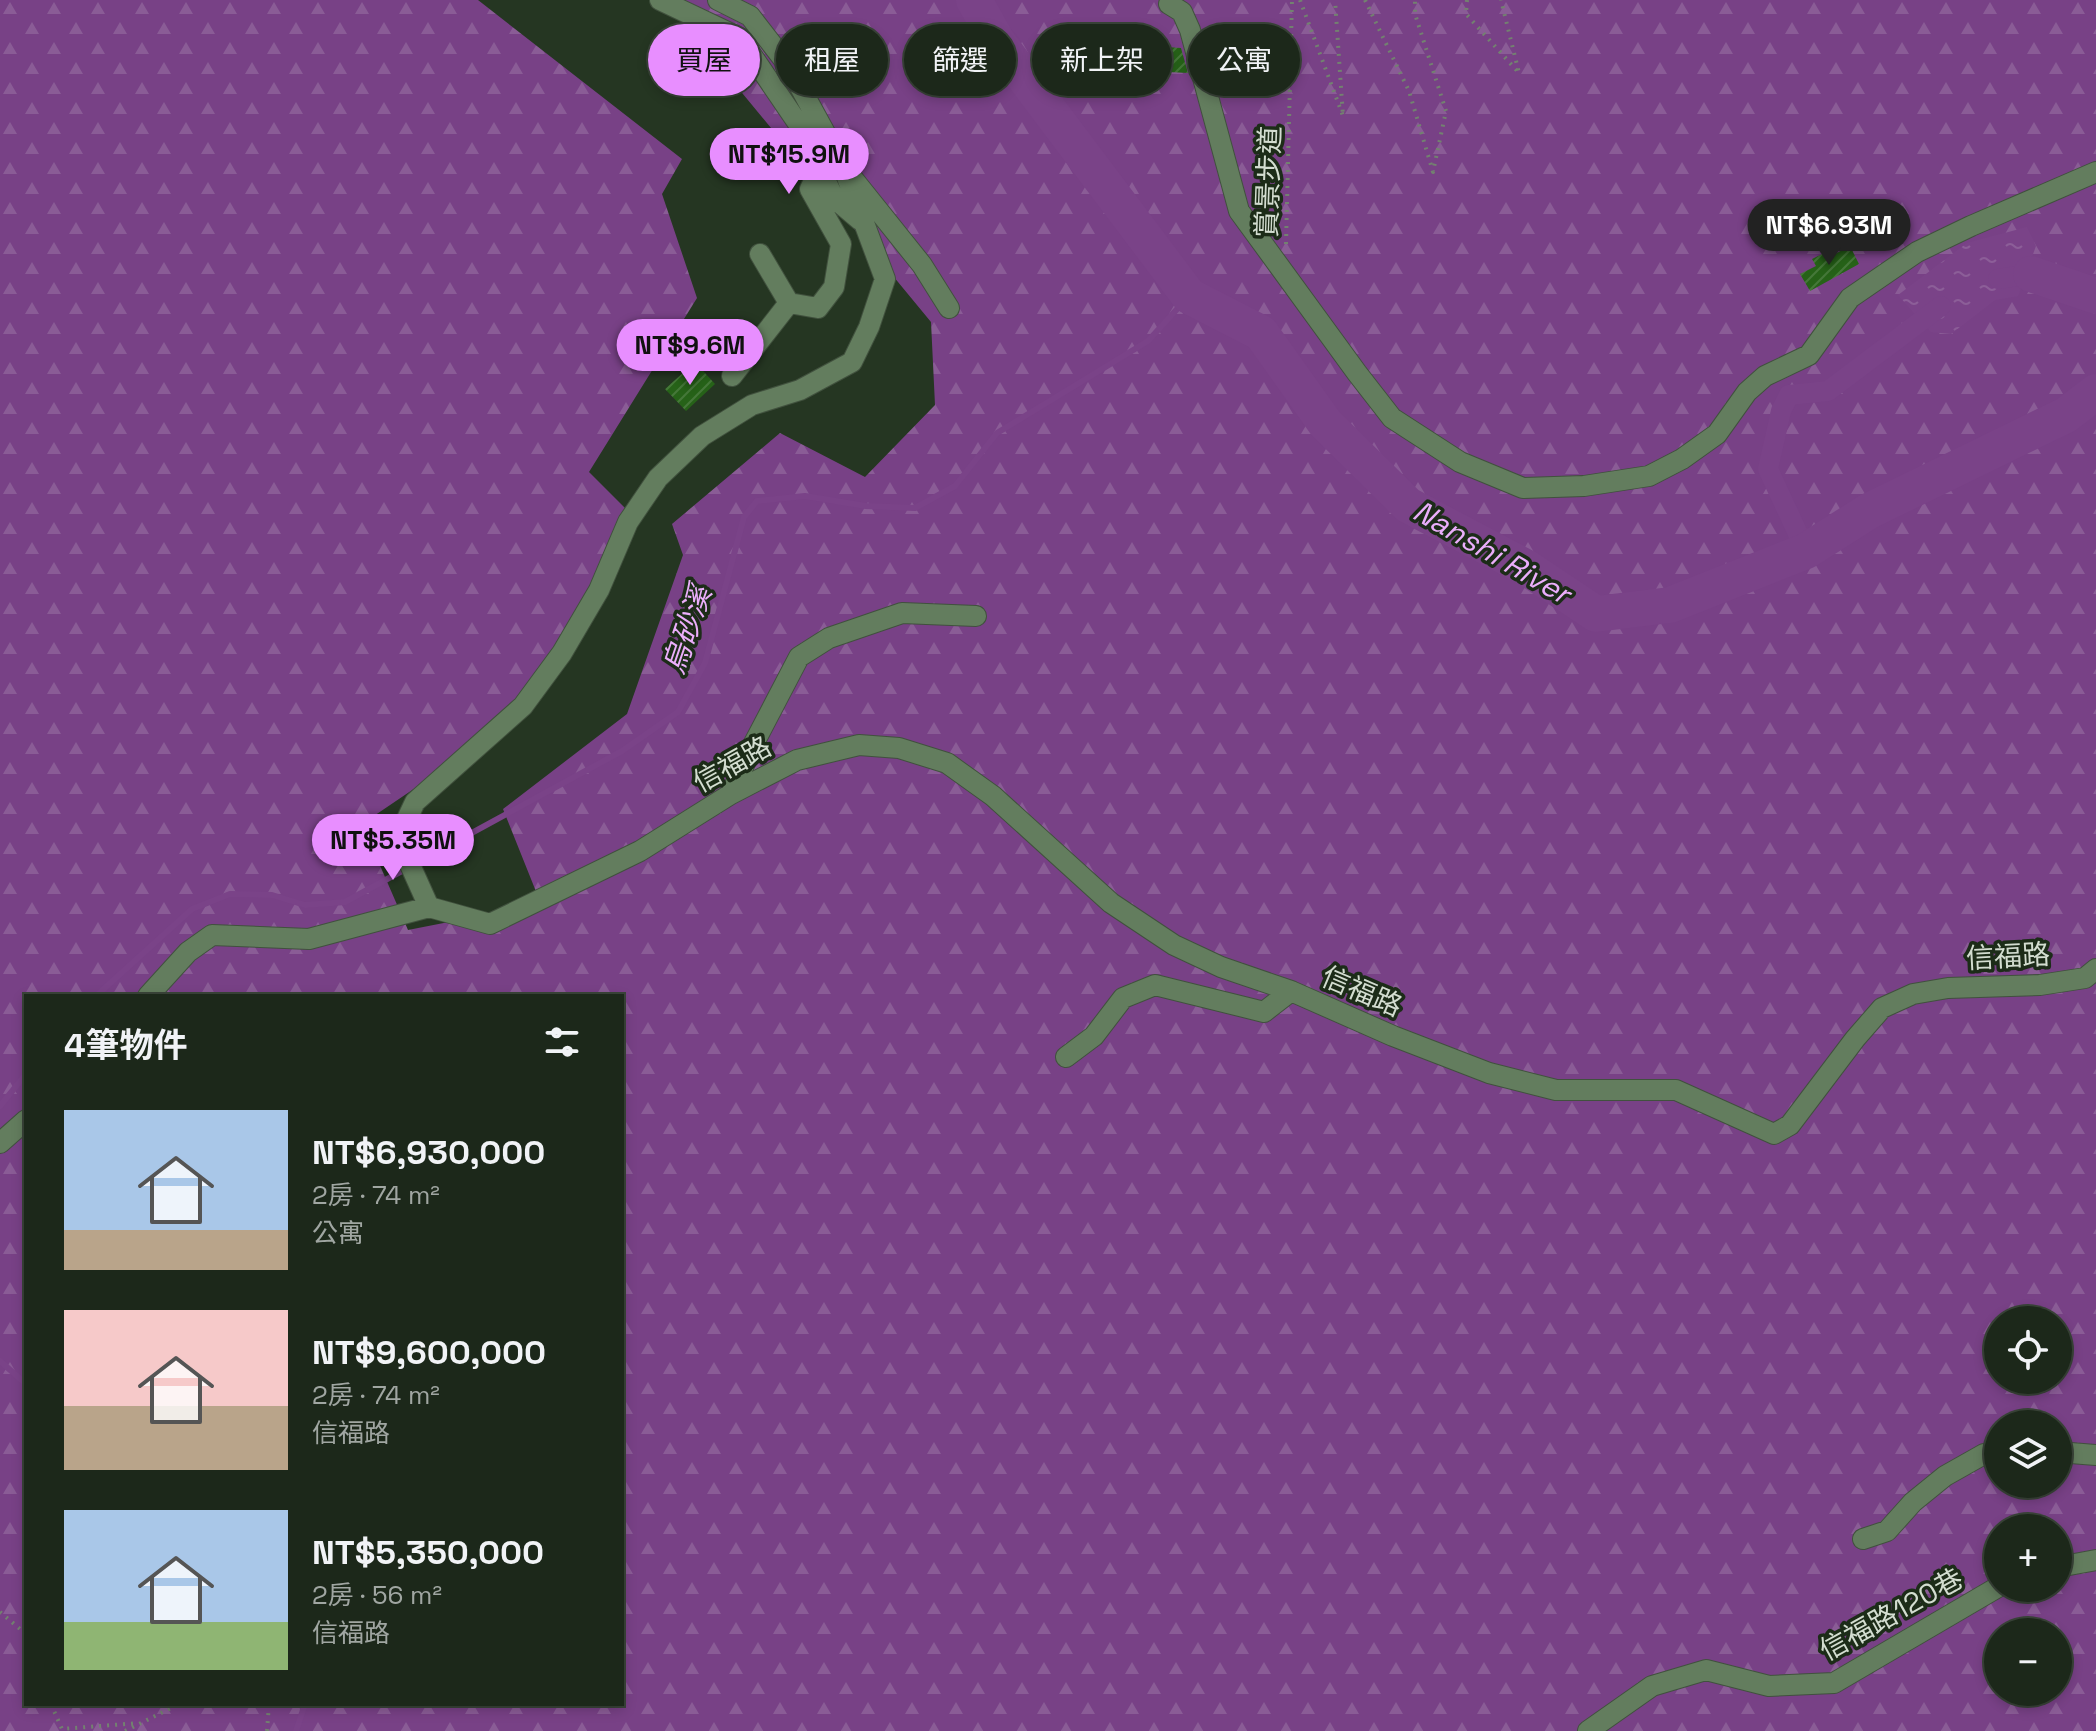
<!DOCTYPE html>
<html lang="zh-TW">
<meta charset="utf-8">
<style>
:root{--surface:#1c281a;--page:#253023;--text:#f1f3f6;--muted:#a0a6a2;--line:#3a4439;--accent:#e88eff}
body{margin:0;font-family:"Space Grotesk","Noto Sans TC",sans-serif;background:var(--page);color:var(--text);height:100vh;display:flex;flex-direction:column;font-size:30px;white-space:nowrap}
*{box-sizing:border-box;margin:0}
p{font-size:26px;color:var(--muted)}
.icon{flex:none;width:44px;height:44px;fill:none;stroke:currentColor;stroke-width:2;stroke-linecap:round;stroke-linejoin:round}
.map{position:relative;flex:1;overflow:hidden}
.details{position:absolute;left:24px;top:994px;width:600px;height:712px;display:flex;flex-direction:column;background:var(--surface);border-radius:0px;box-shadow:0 4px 12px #0003,0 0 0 2px var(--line)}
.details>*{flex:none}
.guide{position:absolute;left:648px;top:24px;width:760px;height:72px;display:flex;gap:16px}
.controls{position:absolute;left:1984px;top:1306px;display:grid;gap:16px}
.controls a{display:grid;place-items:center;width:88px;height:88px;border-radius:50%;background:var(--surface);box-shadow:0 4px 12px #0003,0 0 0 2px var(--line);font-size:40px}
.price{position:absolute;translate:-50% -68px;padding:0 18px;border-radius:28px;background:var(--accent);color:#111;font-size:26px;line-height:52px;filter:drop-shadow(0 2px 4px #0008)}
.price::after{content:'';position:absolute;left:50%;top:48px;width:24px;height:18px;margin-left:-12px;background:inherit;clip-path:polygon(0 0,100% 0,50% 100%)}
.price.current{background:#222;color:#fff}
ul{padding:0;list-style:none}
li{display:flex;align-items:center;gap:24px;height:200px;padding:0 40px}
li span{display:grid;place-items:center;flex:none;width:224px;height:160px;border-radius:0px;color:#555}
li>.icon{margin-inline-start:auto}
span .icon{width:96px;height:96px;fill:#fffc;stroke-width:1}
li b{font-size:34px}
h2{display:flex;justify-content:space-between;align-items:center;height:96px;padding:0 40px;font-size:34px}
.pill{padding:0 28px;border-radius:36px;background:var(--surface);box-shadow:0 4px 12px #0003,0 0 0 2px var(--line);font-size:28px;line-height:72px}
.pill.current{background:var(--accent);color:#111}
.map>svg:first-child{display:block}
</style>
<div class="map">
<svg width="2096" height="1731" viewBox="0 0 2096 1731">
<defs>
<pattern id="forest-firs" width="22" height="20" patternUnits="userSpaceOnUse" patternTransform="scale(2)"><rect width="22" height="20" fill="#784186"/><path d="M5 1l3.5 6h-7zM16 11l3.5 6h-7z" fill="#8a5c96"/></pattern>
<pattern id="water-ripples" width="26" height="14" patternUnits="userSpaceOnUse" patternTransform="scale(2)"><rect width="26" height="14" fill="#7a4388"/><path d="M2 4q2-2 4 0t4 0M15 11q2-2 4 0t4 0" fill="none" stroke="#8c5e98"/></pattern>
<pattern id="building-hatch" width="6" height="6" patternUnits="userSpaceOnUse" patternTransform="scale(2)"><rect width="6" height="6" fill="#266218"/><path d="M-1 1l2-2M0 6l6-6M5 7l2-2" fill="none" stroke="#457839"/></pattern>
</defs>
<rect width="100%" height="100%" fill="#253622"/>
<path fill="url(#forest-firs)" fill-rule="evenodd" d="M0 0H478L682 159 662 194 697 298 589 472 636 519 523 715 362 824 408 930 541 904 503 809 627 714 683 555 672 524 780 433 865 477 935 405 931 322 672 8 674 0H2096V1731H0ZM26 996H622V1704H26ZM1998 1320H2058V1380H1998ZM1998 1424H2058V1484H1998ZM1998 1528H2058V1588H1998ZM1998 1632H2058V1692H1998Z"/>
<path fill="url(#water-ripples)" d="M2027 227 2036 246 2018 296 1995 300 1951 334 1931 332 1898 295 1967 243Z"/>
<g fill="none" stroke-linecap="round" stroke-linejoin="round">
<path stroke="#7a4388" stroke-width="6" d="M96 996 192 909 230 894 272 895 305 905 345 902 622 751 678 712 705 663 744 517 757 501 805 496 866 506 915 508 955 486 997 433 1148 341 1189 296
M0 1106 26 1074
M0 1361 26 1384
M296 1731 305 1704"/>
<path stroke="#7a4388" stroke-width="20" d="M1998 279 2031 274
M1806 551 1768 469 1781 411 1789 395 1828 391 1941 306"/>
<path stroke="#7a4388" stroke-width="36" d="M974 0 997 41 1189 296 1261 333 1325 423 1408 505 1527 568 1596 614 1670 605 1806 551 1869 511 2066 415 2096 392
M2031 274 2096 296"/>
</g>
<path fill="url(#building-hatch)" d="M1129 24 1139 45 1181 48 1188 73 1130 70 1112 32Z
M1850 246 1859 264 1810 291 1800 274 1816 266 1812 259 1830 250 1833 255Z
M695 362 715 384 686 411 665 389Z"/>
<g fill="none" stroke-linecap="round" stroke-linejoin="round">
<g stroke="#41513e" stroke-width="22">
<path id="minor" d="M660 0 740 38 810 141 820 169
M718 0 750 16 788 65 842 164 885 279 869 327 852 362 800 390 752 405 702 436 658 478 628 522 599 590 562 653 523 706 415 802 398 838 429 907 490 924 640 851 731 794 797 760 859 745 899 748 947 763 993 796 1111 903 1174 945 1221 967 1291 991 1393 1036 1489 1073 1556 1090H1676L1774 1134 1790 1125 1855 1039 1882 1008 1913 994 1948 988 2040 985 2085 978 2096 969
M1169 4 1182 12 1190 30 1239 211 1357 373 1392 418 1460 462 1523 488 1584 486 1649 476 1682 459 1717 434 1747 392 1765 376 1809 355 1850 298 1917 252 1971 226 2096 172
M854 180 922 265 949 308
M760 254 789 303 818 308 834 287 841 244 810 189 820 169 834 198 860 220
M732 376 789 303
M731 794 752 747 799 657 829 638 902 613 976 616
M148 996 188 952 212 935 309 939 429 907
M1066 1057 1094 1036 1123 998 1155 985 1264 1012 1291 991
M0 1143 26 1120
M2058 1452 2096 1455
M1863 1539 1887 1531 1913 1502 1945 1476 1984 1454 1998 1453
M2058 1567 2096 1560
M1588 1731 1652 1686 1706 1670 1769 1686 1834 1683 1998 1587"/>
</g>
<path stroke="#738170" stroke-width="4" stroke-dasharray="2 6" stroke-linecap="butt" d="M1300 0 1343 116 1335 0
M1365 0 1409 91 1433 172 1446 111 1415 14V0
M1467 0 1466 14 1519 73 1501 0
M1286 244 1292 0
M0 1612 26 1634
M55 1704 54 1711 62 1729 139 1723
M125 1731 179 1704
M267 1731 269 1704"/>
<use href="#minor" stroke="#637d5e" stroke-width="20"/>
</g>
<g text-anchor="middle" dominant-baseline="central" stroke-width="7" stroke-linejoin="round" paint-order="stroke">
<g font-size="28" fill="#d3ddd0" stroke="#1c2c18">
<text transform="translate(1268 182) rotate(-88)">賞景步道</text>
<text transform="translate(732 764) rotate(-29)">信福路</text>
<text transform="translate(2008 956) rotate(-3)">信福路</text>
<text transform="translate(1362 991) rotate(23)">信福路</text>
<text transform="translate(1891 1614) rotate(-29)">信福路120巷</text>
</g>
<g font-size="30" font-style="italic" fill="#ebaefb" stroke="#1c2c18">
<text transform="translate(1492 552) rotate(30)">Nanshi River</text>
<text transform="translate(687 630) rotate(-71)">烏砂溪</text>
</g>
</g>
</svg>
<div class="controls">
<a><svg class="icon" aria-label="locate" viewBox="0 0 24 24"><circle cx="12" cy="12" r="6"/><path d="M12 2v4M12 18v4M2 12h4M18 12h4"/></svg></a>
<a><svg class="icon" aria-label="layers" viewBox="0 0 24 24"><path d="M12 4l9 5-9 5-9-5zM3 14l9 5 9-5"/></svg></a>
<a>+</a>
<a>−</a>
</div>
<b class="price" style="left:789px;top:196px">NT$15.9M</b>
<b class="price current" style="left:1829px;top:267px">NT$6.93M</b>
<b class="price" style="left:690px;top:387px">NT$9.6M</b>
<b class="price" style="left:393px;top:882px">NT$5.35M</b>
<div class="guide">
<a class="pill current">買屋</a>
<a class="pill">租屋</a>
<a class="pill">篩選</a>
<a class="pill">新上架</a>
<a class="pill">公寓</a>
</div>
<section class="details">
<h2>4筆物件<svg class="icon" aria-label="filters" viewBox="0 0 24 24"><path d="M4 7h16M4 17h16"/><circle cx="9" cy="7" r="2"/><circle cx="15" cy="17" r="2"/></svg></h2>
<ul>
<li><span style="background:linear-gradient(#a9c7e8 75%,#b9a48a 0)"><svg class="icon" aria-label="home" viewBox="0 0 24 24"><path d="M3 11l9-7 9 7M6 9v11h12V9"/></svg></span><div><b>NT$6,930,000</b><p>2房 · 74 m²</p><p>公寓</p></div></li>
<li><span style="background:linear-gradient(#f6c9c9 60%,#b9a48a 0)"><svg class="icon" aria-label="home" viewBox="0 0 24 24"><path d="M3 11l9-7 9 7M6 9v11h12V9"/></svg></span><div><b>NT$9,600,000</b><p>2房 · 74 m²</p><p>信福路</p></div></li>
<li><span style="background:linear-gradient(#a9c7e8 70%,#8fb573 0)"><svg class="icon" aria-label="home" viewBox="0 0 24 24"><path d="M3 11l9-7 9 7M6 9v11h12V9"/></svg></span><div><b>NT$5,350,000</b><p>2房 · 56 m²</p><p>信福路</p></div></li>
</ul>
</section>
</div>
